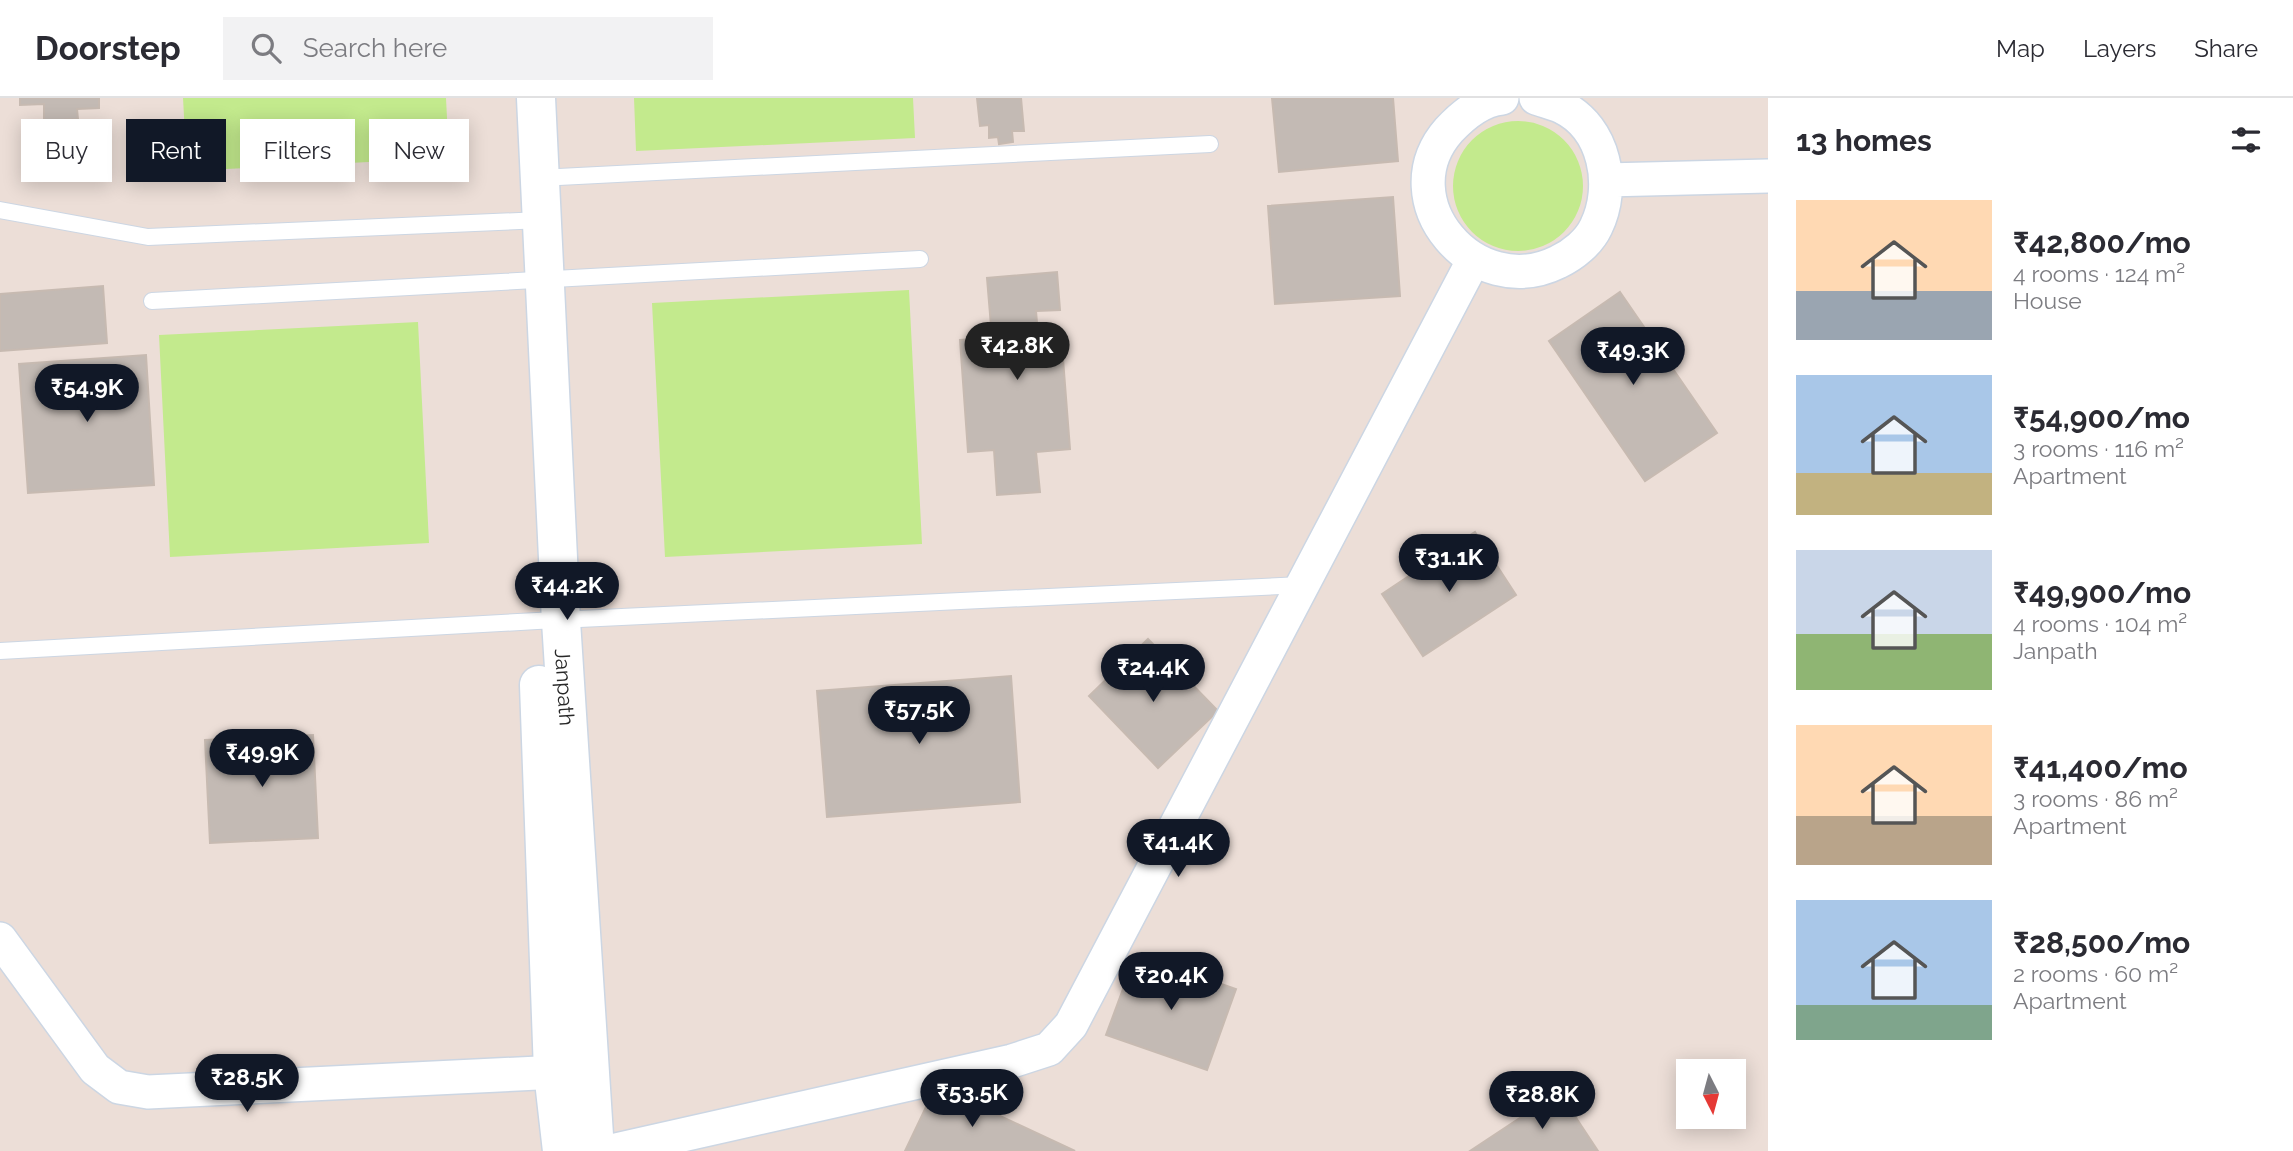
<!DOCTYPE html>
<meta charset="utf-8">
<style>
:root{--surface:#fff;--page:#f2f2f3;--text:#2b2b33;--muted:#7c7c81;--line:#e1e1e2;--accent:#111827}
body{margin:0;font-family:Raleway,sans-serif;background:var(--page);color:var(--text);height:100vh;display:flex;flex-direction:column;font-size:26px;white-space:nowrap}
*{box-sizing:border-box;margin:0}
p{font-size:23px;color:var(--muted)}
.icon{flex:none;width:38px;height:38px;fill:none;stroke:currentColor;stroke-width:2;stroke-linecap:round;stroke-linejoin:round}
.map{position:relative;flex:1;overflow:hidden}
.drawer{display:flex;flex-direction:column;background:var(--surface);width:525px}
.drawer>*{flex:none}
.top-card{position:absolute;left:21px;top:21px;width:665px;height:63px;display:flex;gap:14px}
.needle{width:46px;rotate:174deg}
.controls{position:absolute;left:1676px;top:961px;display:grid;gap:14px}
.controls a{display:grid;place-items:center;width:70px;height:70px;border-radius:0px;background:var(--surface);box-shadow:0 4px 18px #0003;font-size:35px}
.price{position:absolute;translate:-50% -60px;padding:0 16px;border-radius:24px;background:var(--accent);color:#fff;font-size:23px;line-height:46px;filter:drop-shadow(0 2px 4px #0008)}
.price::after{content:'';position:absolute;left:50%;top:42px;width:21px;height:16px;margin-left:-10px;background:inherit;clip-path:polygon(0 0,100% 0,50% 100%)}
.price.current{background:#222;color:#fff}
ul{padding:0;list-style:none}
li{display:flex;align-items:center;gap:21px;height:175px;padding:0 28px}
li span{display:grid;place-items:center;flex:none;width:196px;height:140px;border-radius:0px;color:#555}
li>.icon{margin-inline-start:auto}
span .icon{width:84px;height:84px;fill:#fffc;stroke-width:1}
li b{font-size:30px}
h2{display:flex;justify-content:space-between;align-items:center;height:84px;padding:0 28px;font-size:30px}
.pill{padding:0 24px;border-radius:0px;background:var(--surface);box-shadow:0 4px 18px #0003;font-size:24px;line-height:63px}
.pill.current{background:var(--accent);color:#fff}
header{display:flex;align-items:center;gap:42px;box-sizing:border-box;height:98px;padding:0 35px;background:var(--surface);border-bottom:2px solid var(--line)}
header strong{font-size:33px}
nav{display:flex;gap:38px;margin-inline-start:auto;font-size:24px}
.search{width:490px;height:63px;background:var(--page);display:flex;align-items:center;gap:18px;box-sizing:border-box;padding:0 24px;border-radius:0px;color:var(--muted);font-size:26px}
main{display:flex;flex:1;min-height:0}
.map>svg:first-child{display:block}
</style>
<header>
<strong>Doorstep</strong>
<div class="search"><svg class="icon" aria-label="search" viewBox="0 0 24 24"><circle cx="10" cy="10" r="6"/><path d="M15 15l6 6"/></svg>Search here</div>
<nav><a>Map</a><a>Layers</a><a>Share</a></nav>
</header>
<main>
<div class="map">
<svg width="1768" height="1053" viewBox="0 0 1768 1053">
<rect width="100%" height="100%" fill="#ecded7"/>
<path fill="#c3ea8d" d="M183 0H446L449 60 187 73Z
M634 0H913L915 40 636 53Z
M1453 88a65 65 0 1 1 130 0a65 65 0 1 1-130 0Z
M909 192 922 446 665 459 652 205Z
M418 224 429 445 170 459 159 237Z"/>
<path fill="#c3bab4" stroke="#c7bab1" stroke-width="2" d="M20 0H99V10L77 11 78 21 44 23V6L20 7Z
M977 0H1021L1024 33H1012L1013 44 999 46 998 39 989 40V27L980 28Z
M1272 0H1393L1398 63 1279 74Z
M1393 99 1400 198 1275 206 1268 108Z
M1057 174 1060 212 1036 213 1038 237 1061 235 1070 351 1036 354 1040 394 997 397 994 352 968 354 960 242 992 240 987 180Z
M103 188 107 245 0 253V196Z
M1620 194 1717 335 1645 383 1549 243Z
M146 257 154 387 28 395 19 266Z
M1475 434 1516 497 1423 558 1382 496Z
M1148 541 1218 613 1158 670 1089 598Z
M1011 578 1020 704 827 719 817 593Z
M313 637 318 740 210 745 205 642Z
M1136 856 1236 891 1207 972 1106 937Z
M936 988 1075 1053H905Z
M1559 994 1598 1053H1470Z"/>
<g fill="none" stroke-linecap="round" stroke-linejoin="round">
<g stroke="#ccd6e3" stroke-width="18">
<path id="lane" d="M539 80 1210 46
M0 112 148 139 542 122
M152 203 920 161
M0 553 537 523 1302 487"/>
</g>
<g stroke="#ccd6e3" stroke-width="36">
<path id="street" d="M1502 0C1481 2 1463 17 1449 32 1387 102 1475 205 1558 164 1573 157 1589 144 1596 129 1616 88 1605 30 1562 9 1554 5 1544 3 1536 0
M1606 82 1768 78
M0 841 95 971 119 989 148 994 579 973
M611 1053 1012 963 1049 951 1071 927 1473 163"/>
</g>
<g stroke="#ccd6e3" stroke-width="41">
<g id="secondary">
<path id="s1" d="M536 0 561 523 595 1053"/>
<path d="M539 587 553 974 562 1053"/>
</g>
</g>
<use href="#lane" stroke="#fff" stroke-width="16"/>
<use href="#street" stroke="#fff" stroke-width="33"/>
<use href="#secondary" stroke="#fff" stroke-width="38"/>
</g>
<g text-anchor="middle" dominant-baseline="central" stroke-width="5" stroke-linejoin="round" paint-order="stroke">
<g font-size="21" fill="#282828" stroke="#fff">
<text stroke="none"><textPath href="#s1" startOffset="590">Janpath</textPath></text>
</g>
</g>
</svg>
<div class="controls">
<a><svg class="needle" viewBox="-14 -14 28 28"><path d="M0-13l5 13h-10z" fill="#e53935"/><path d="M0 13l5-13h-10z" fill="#7c7c81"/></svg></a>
</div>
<b class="price current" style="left:1017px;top:284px">₹42.8K</b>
<b class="price" style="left:1633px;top:289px">₹49.3K</b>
<b class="price" style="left:87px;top:326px">₹54.9K</b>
<b class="price" style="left:1449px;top:496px">₹31.1K</b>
<b class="price" style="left:567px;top:524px">₹44.2K</b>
<b class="price" style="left:1153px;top:606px">₹24.4K</b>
<b class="price" style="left:919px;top:648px">₹57.5K</b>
<b class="price" style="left:262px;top:691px">₹49.9K</b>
<b class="price" style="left:1178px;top:781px">₹41.4K</b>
<b class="price" style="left:1171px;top:914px">₹20.4K</b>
<b class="price" style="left:247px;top:1016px">₹28.5K</b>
<b class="price" style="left:972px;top:1031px">₹53.5K</b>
<b class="price" style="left:1542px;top:1033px">₹28.8K</b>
<div class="top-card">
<a class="pill">Buy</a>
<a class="pill current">Rent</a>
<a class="pill">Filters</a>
<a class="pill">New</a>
</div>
</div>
<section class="drawer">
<h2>13 homes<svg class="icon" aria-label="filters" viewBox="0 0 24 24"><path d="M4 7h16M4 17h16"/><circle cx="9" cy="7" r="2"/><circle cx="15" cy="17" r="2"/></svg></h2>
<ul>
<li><span style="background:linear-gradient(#ffd9b3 65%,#9aa5b1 0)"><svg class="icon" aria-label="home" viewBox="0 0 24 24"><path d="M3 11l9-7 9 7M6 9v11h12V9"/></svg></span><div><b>₹42,800/mo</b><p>4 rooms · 124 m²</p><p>House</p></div></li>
<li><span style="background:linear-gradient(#a9c7e8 70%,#c2b280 0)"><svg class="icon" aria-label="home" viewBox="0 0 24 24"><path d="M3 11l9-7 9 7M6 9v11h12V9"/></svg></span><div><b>₹54,900/mo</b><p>3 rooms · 116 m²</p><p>Apartment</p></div></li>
<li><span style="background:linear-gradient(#c9d6e8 60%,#8fb573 0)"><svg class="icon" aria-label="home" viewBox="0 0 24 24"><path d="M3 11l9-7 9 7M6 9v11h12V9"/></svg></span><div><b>₹49,900/mo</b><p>4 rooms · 104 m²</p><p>Janpath</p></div></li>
<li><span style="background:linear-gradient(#ffd9b3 65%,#b9a48a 0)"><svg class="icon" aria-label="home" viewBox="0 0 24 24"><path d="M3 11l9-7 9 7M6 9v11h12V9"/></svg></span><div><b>₹41,400/mo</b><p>3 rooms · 86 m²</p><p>Apartment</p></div></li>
<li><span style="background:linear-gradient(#a9c7e8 75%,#7fa58c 0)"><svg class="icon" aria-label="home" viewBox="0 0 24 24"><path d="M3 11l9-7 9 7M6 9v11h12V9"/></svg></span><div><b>₹28,500/mo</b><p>2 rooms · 60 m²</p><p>Apartment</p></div></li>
</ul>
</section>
</main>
